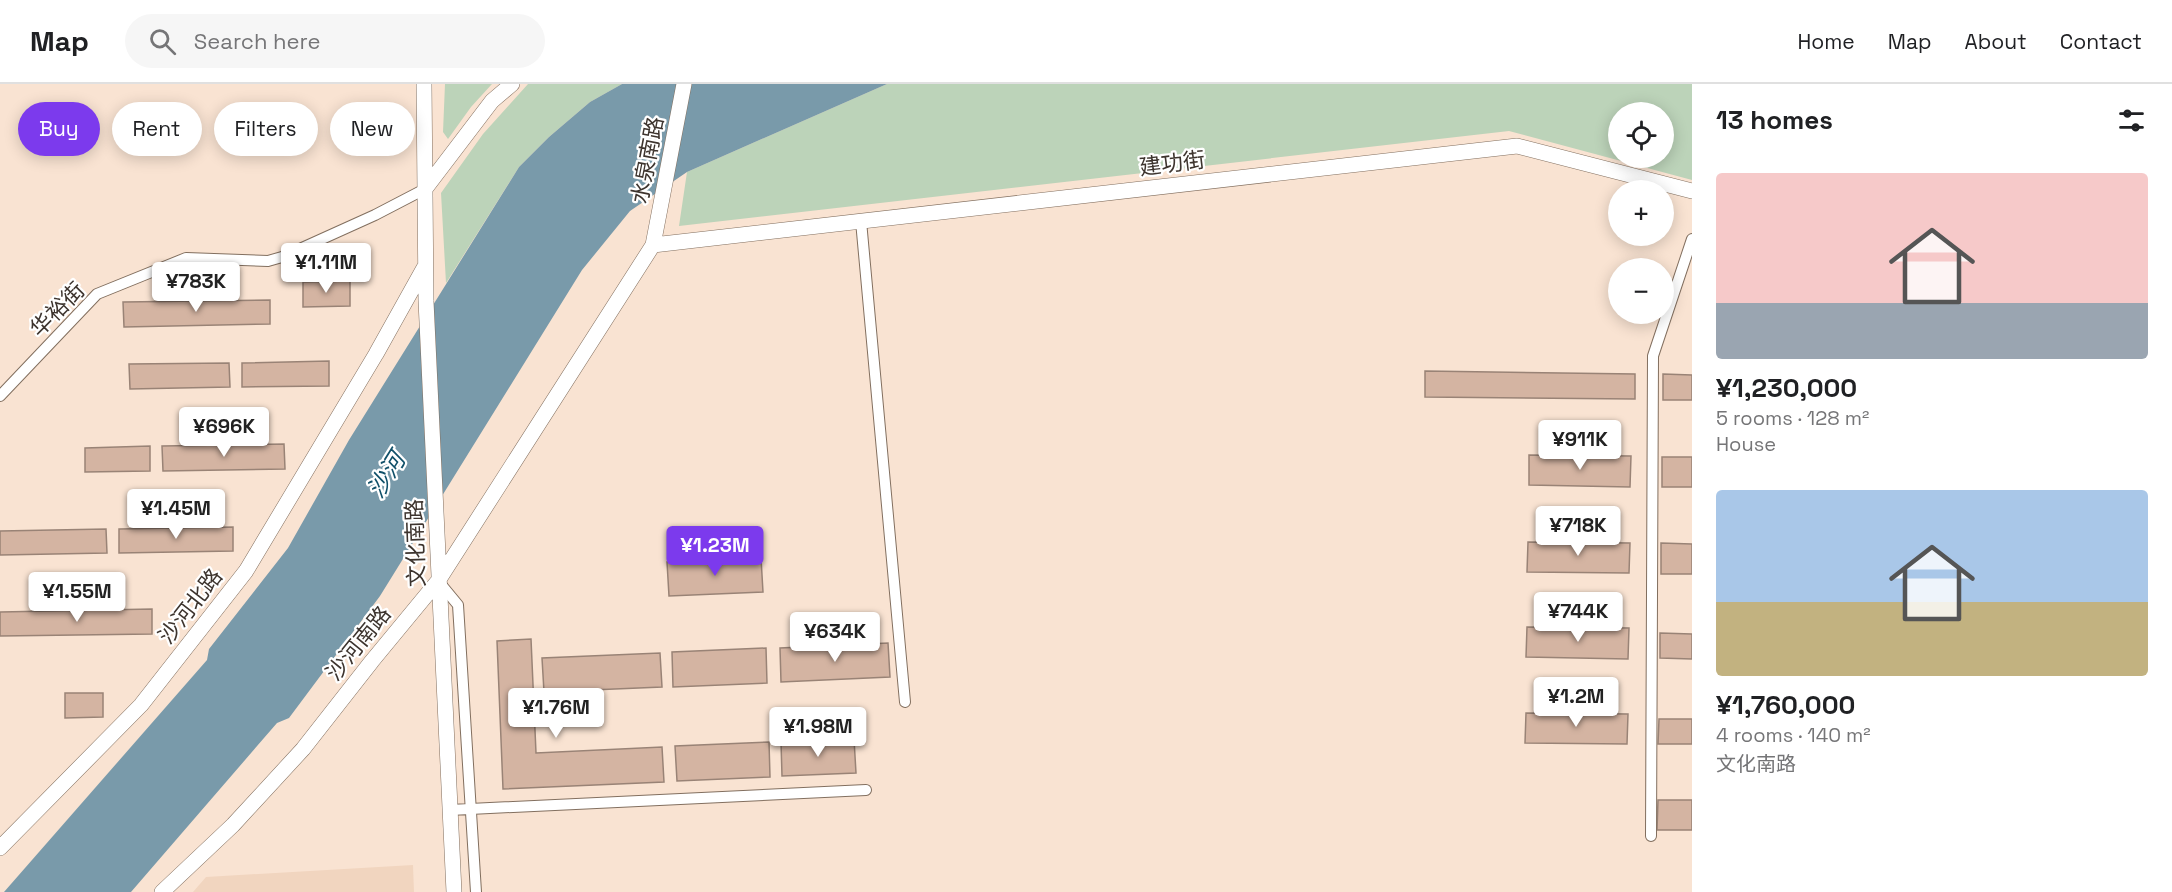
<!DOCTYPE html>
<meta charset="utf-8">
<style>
:root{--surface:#fff;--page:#f6f6f6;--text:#202124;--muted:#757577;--line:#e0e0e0;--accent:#7c3aed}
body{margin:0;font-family:"Space Grotesk","Noto Sans SC",sans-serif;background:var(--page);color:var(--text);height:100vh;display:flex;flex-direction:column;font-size:22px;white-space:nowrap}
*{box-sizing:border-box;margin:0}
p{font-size:20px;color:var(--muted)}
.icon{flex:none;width:33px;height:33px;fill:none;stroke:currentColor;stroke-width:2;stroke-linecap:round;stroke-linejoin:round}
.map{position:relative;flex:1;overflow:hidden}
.panel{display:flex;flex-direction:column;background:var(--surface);width:480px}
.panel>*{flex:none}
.banner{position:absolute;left:18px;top:18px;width:570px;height:54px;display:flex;gap:12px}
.tools{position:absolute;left:1608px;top:18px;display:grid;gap:12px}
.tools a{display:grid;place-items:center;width:66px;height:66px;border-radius:50%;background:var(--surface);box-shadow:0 3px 15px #0003;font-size:30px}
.price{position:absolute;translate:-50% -51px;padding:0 14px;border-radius:6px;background:#fff;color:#222;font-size:20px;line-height:39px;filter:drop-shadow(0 2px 3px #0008)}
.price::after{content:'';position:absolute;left:50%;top:36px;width:18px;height:14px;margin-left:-9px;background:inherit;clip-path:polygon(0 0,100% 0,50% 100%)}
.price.on{background:var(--accent);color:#fff}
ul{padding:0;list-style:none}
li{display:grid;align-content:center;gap:12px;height:318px;padding:0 24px}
li span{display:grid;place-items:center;height:186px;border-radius:6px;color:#555}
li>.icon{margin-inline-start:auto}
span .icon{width:108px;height:108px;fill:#fffc;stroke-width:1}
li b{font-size:26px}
h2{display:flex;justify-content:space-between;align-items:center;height:72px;padding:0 24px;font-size:26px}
.tag{padding:0 21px;border-radius:27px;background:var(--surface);box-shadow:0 3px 15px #0003;font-size:21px;line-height:54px}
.tag.on{background:var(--accent);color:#fff}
header{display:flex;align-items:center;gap:36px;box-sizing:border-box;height:84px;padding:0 30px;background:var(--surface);border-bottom:2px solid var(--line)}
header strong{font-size:28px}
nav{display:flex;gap:33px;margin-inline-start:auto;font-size:21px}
.search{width:420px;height:54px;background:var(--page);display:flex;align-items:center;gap:15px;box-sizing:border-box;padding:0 21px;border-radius:33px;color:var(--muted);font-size:22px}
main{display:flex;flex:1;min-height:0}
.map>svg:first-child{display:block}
</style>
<header>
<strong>Map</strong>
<div class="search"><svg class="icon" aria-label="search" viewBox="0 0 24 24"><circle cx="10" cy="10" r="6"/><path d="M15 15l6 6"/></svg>Search here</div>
<nav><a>Home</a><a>Map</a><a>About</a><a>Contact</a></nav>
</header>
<main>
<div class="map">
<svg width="1692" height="808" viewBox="0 0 1692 808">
<rect width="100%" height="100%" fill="#f9e3d2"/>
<path fill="#f1d5bf" d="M413 781 414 808H193L206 793Z"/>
<path fill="#bcd3b9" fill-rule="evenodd" d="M445 0H492L471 23 448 55 443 48Z
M528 0H622L590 18 549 53 519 83 446 199 441 109 483 50Z
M887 0H1692V96L1509 47 679 142 687 88ZM1618 28H1664V74H1618Z"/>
<path fill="#799aaa" d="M622 0H887L687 88 630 127 582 186 380 512 289 634 277 639 131 808H4L207 576 209 565 288 464 349 356 519 83 549 53 590 18Z"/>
<path fill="#d4b4a2" stroke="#998376" stroke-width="1.5" d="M350 197V222L303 223V198Z
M270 216V240L124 243 123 218Z
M329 277V302L242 303V279Z
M229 279 230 303 130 305 129 280Z
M1425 287 1635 290V315L1425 313Z
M1663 290 1692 291V316H1663Z
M284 360 285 385 163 387 162 362Z
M150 362V387L85 388V364Z
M1529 371 1631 372 1630 403 1529 401Z
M1662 373H1692V403H1662Z
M233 443V467L119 469V445Z
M106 445 107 469 0 471V447Z
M1528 458 1630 459 1629 489 1527 488Z
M1661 459 1692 460V490H1661Z
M761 474 763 508 669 512 667 478Z
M152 525V550L0 552V528Z
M1527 543 1629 544 1628 575 1526 573Z
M1660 549 1692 550V575L1660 574Z
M531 555 536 669 662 663 664 698 503 705 497 557Z
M888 559 890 593 781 598 780 564Z
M766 564 767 599 673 603 672 568Z
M660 569 662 603 544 608 542 574Z
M65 609H103V633L65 634Z
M1526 629 1628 630 1627 660 1525 659Z
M1659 635H1692V660H1658Z
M854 655 856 689 782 692 781 658Z
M769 658 770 693 677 697 675 662Z
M1658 716H1692V746H1657Z"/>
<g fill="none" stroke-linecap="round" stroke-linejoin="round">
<g stroke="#826f5f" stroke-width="12">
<path id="street" d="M861 137 905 618
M0 312 97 210 186 174 268 177 282 173 375 131 425 105
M439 498 458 521 476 808
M450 726 866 706
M1651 752 1653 272 1692 155"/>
</g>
<g stroke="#826f5f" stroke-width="16">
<path id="secondary" d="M424 0 426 217 454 808
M425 105 492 17 512 0
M653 161 1517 62 1692 107
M0 764 141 621 246 487 376 270 424 184
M162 808 233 741 303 665 372 577 438 497 653 161 684 0"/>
</g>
<use href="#street" stroke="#fff" stroke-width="10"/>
<use href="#secondary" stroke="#fff" stroke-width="15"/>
</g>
<g text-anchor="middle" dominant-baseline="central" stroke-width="4.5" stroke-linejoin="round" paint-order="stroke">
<g font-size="22" fill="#3d342e" stroke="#fff">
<text transform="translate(647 76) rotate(-79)">水泉南路</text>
<text transform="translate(1172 79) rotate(-7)">建功街</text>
<text transform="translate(57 225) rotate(-45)">华裕街</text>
<text transform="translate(415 459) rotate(-92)">文化南路</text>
<text transform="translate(190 522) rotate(-52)">沙河北路</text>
<text transform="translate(358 559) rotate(-51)">沙河南路</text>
</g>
<g font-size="24" font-style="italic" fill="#105069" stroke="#fff">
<text transform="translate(386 391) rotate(-58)">沙河</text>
</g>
</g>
</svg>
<div class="tools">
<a><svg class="icon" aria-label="locate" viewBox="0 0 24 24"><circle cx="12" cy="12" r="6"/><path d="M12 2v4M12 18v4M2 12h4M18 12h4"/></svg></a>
<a>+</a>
<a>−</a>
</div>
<b class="price" style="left:326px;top:210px">¥1.11M</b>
<b class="price" style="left:196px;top:229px">¥783K</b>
<b class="price" style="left:224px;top:374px">¥696K</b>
<b class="price" style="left:1580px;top:387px">¥911K</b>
<b class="price" style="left:176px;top:456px">¥1.45M</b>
<b class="price" style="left:1578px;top:473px">¥718K</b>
<b class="price on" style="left:715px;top:493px">¥1.23M</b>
<b class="price" style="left:77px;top:539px">¥1.55M</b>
<b class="price" style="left:1578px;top:559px">¥744K</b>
<b class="price" style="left:835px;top:579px">¥634K</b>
<b class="price" style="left:1576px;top:644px">¥1.2M</b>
<b class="price" style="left:556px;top:655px">¥1.76M</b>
<b class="price" style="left:818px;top:674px">¥1.98M</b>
<div class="banner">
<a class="tag on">Buy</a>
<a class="tag">Rent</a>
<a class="tag">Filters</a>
<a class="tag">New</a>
</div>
</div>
<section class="panel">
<h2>13 homes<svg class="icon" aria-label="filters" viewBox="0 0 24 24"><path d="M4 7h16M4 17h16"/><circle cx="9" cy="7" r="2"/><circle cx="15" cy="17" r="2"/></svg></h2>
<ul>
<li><span style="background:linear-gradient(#f6c9c9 70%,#9aa5b1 0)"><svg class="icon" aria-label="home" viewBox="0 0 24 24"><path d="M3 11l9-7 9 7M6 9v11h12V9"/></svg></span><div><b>¥1,230,000</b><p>5 rooms · 128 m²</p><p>House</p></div></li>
<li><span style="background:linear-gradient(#a9c7e8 60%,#c2b280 0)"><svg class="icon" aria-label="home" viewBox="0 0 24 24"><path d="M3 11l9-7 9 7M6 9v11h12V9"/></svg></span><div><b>¥1,760,000</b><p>4 rooms · 140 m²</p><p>文化南路</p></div></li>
</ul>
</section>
</main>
